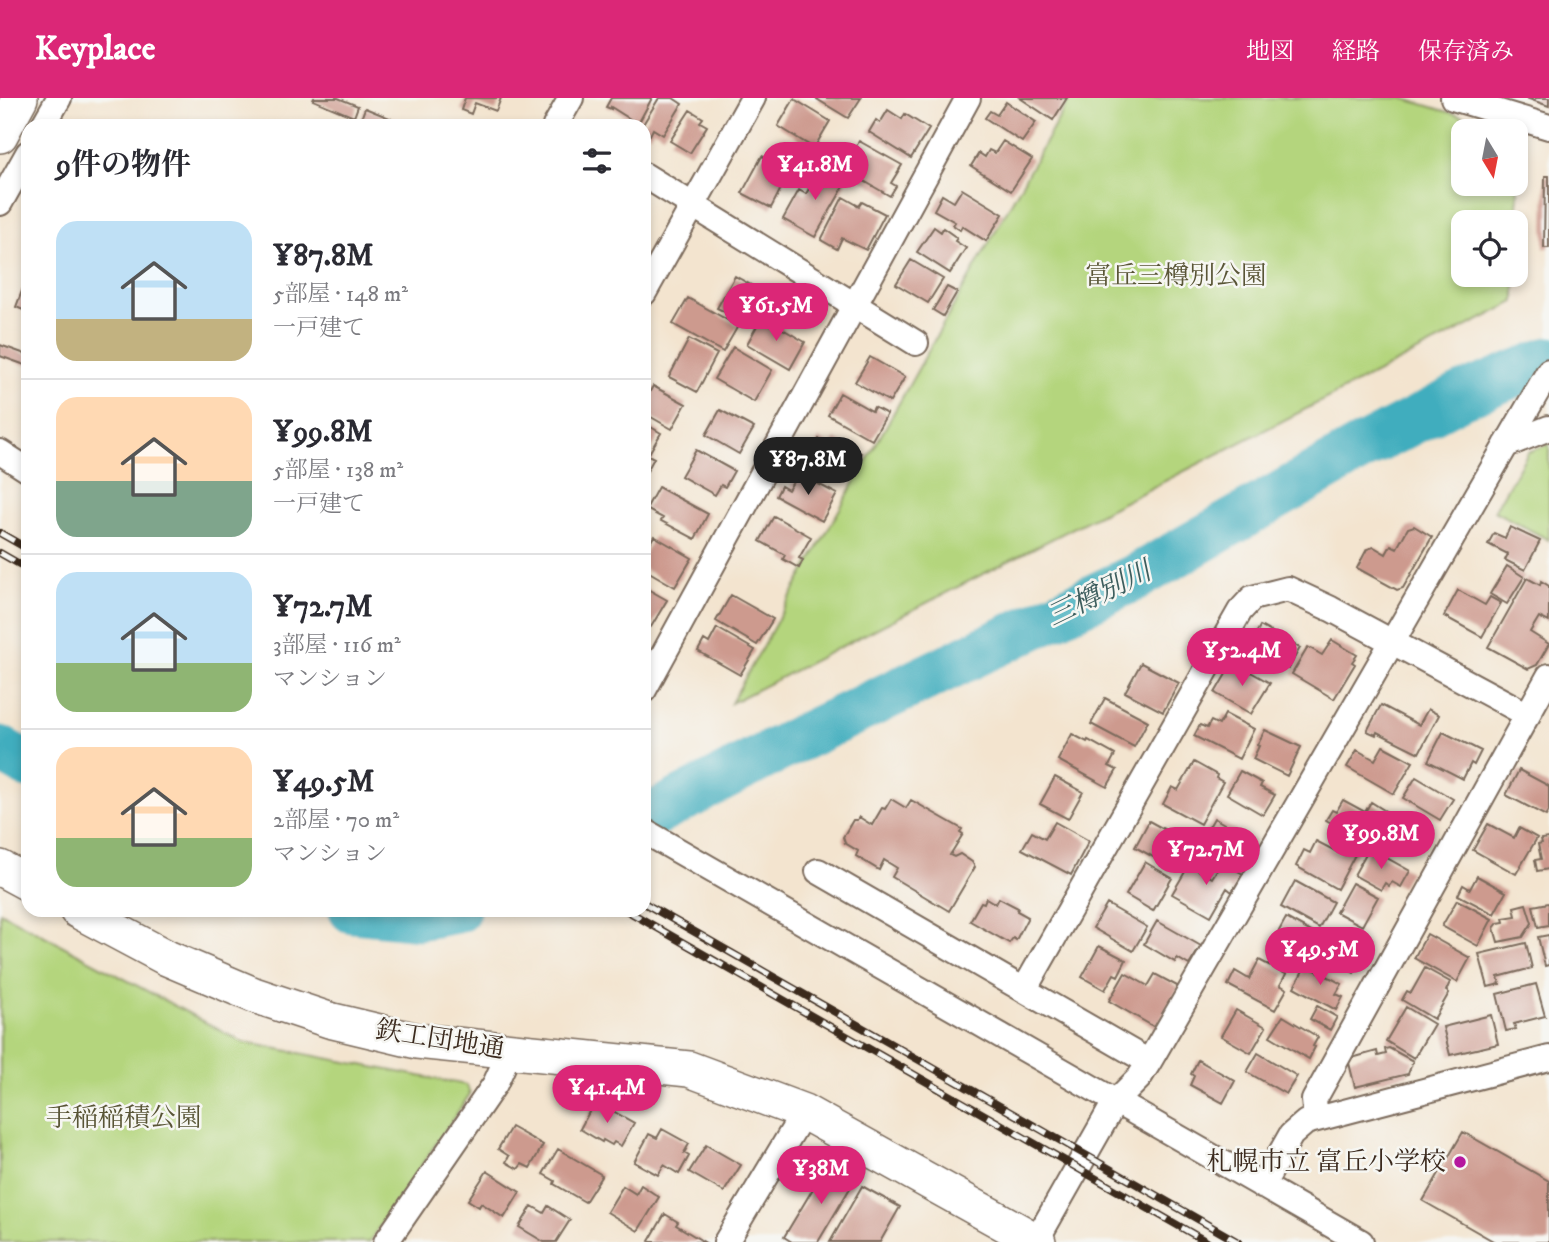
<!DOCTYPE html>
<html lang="ja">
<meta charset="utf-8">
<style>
:root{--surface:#fff;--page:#f2f2f3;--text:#2b2b33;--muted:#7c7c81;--line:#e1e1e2;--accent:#db2777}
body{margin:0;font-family:"IM FELL DW Pica","Noto Serif JP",serif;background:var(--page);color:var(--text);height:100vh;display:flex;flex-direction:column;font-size:26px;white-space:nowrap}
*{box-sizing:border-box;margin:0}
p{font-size:23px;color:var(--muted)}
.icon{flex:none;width:38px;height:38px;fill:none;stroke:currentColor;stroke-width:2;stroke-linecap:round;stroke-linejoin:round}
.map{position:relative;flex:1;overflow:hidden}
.drawer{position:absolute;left:21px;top:21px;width:630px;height:798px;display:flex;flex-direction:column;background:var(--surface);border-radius:21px;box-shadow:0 4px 10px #0003}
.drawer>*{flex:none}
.needle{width:46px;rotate:170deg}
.fabs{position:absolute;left:1451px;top:21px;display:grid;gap:14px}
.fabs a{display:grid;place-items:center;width:77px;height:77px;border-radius:14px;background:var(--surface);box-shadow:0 4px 10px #0003;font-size:35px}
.price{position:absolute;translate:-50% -60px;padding:0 16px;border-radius:24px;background:var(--accent);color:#fff;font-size:23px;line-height:46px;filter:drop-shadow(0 2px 4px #0008)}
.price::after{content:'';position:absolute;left:50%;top:42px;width:21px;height:16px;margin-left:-10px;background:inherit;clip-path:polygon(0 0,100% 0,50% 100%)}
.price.current{background:#222;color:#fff}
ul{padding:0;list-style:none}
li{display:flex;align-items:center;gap:21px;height:175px;padding:0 35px}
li+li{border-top:2px solid var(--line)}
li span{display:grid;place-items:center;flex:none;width:196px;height:140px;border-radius:21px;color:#555}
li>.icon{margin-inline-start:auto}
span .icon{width:84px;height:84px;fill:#fffc;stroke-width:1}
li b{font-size:30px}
h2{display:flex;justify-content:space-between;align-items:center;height:84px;padding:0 35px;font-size:30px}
header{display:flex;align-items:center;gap:42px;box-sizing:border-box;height:98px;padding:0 35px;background:var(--accent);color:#fff}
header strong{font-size:33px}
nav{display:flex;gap:38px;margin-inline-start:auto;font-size:24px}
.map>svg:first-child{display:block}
</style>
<header>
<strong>Keyplace</strong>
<nav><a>地図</a><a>経路</a><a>保存済み</a></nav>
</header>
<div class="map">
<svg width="1549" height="1144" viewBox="0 0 1549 1144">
<rect width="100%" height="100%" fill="#f6f6f2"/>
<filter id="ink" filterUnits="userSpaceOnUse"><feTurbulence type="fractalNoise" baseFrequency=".0143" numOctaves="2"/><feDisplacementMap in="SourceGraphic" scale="14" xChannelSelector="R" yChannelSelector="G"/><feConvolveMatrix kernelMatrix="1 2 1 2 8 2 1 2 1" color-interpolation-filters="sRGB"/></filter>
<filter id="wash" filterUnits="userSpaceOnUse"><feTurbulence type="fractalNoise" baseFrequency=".00686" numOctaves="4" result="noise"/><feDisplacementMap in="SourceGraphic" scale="28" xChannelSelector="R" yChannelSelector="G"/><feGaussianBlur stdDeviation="1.57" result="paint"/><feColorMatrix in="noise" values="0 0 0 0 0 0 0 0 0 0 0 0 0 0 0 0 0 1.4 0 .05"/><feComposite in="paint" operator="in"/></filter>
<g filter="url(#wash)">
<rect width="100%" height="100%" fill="#f3e4cf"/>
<path fill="#b4d57d" stroke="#78804e" stroke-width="2" d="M1070 0H1402L1512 33H1463V86H1516V34L1519 35 1516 169V124H1463V177H1515V204L731 605Z
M1549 346V442L1494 413 1528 354Z
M0 814 242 944 467 987 470 996 369 1144H0Z"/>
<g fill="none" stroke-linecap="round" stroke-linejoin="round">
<path stroke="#40adbe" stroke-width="47" d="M0 651 28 667
M644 721 798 641 1138 478 1360 351 1461 298 1549 262
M352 812 419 819 457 812"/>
</g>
<g id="blocks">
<path fill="#cd9a8e" d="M314 0H338L358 8 354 19 313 2Z
M465 0H501L496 13 475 5 471 16 461 12Z
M611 0H652L638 26 611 9V11L606 9Z
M659 0H673L682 6 663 37 653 31 650 37 644 33V28H642Z
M815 0H861L848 20Z
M1020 0H1067L1053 22Z
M1526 0H1549V8Z
M794 1 830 23 814 50 778 28Z
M1006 4 1036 24 1022 44 985 20 990 13 997 17Z
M365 10 409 28H380L361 21Z
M690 12 703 20 700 24 707 28 690 55 670 43Z
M888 12 902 21 905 16 929 31 911 60 869 34 876 22 880 25Z
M859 43 902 67 891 85 896 88 890 98 843 71Z
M1003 43 1032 61 1011 93 971 68 979 55 985 59 989 52 995 55Z
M762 58 790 73 771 110 742 95Z
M822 68 847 83 815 139 783 121 799 92 806 96Z
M1545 78H1549V150H1544Z
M962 91 1003 116 986 143 962 128 960 132 953 127 955 124 934 112 942 97 954 104Z
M843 99 859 108 862 104 885 116 866 152 842 140 837 151 821 142Z
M934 129 941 134 943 130 957 140 955 143 966 150 950 175 917 154Z
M911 162 943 181 928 205 896 186Z
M28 177V214L16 209Z
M735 178 758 191 741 222 717 210Z
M947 189 957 194 943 218 933 212Z
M688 200 738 228 723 254 673 226Z
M762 219 805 244 790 271 747 246Z
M689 241 717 256 697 294 669 279Z
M0 247 28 257V268L0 258Z
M733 249 772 272 754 304 714 281Z
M870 259 905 279 890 304 855 284Z
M653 288 686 306 672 331 644 315V304Z
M840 295 872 313 874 309 887 316 872 342 828 317Z
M720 312 754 330 739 356 706 337Z
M644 325 661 335 648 357 654 360 647 373 644 372Z
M819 341 832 347 835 341 861 355 846 382 808 361Z
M696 352 734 373 725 389 721 387 715 397 681 378Z
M797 378 809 385 811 382 837 396 822 423 776 398 781 388 788 392Z
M658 389 708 416 695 441 661 423 663 420 646 411Z
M774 418 811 439 799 460 803 462 799 470 783 461 785 457 760 443Z
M1414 428 1432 439 1403 490 1397 492 1357 470 1367 451 1374 449 1386 456 1391 447 1397 450 1408 430Z
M1510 429 1540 443 1525 472 1505 462 1508 456 1488 446 1494 435 1505 440Z
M654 438 692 460 675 489 644 471V456Z
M1507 468 1524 479 1507 506 1490 496Z
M1527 480 1540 487 1541 483 1549 488V524L1539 519 1530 534 1549 546 1537 567 1528 571 1488 549Z
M644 489 667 502 651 529 644 525Z
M1458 492 1485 507 1490 499 1501 505 1482 539 1444 518Z
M731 497 773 521 757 547 716 523Z
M1260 528 1300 550 1288 571 1249 549Z
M717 530 755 552 740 577 698 553 704 542 709 545Z
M1332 542 1357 557 1352 564 1355 566 1334 601 1292 576 1308 549 1322 557Z
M1233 564 1270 585 1251 616 1215 595Z
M1141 565 1179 585 1163 614 1125 594Z
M1105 600 1148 623 1134 649 1091 626Z
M1381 607 1419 627 1428 611 1439 617 1419 655 1377 634 1376 637 1367 633Z
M1225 616 1254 631 1239 661 1194 638 1200 627 1207 630 1211 623 1219 627Z
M1265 632 1301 649 1287 678 1253 661 1259 648 1257 647Z
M1443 634 1481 653 1474 667 1471 665 1463 681 1428 663Z
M1072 636 1087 644 1088 642 1115 657 1109 668 1117 672 1107 689 1058 662Z
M1383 648 1413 664 1394 696 1347 669 1357 652 1375 662Z
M1194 664 1217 677 1216 680 1223 684 1200 726 1163 706 1172 689 1178 692Z
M1519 672 1549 688V713L1546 718 1506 697Z
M1240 673 1262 685 1260 689 1275 697 1263 717 1227 696Z
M1055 679 1083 694 1068 721 1040 706Z
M1416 679 1453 701 1440 722 1403 700Z
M891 701 906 710 911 702 962 731 960 734 963 736 950 757 954 759 960 756 972 764 975 769 949 813 892 779 897 770 884 762 879 772 856 758 858 753 845 745 843 739 853 722H857L859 719 872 727 882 710 885 711Z
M1343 702 1365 714 1371 704 1387 714 1369 746 1326 722 1332 712 1336 714Z
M1214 720 1254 743 1241 766 1201 743Z
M1149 723 1191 746 1177 772 1135 749Z
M1055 724 1089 743 1071 777 1022 751 1032 734 1045 741Z
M1488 726 1514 740 1519 730 1537 740 1516 776 1473 752Z
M1549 740V771L1537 773 1535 762 1541 761 1538 746 1542 745 1541 741Z
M1316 743 1339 755 1346 743 1359 749 1337 791 1296 768 1304 752 1310 755Z
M1369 750 1410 773 1401 789 1392 784 1389 788 1385 785 1381 792 1354 777Z
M1145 764 1172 780 1153 813 1126 797Z
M1222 764 1243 776 1232 794 1227 790 1211 818 1172 796 1189 767 1212 780Z
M1477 778 1506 794 1494 816 1458 797 1463 787 1470 791Z
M1295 783 1333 804 1319 830 1281 809Z
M1352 785 1378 799 1362 828 1336 814Z
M986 800 996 806 999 800 1018 810 1017 813 1028 819 1016 842 1013 840 1009 845 970 823 981 804 984 805Z
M1457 802 1492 821 1478 848 1442 828Z
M1549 805V827L1538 829 1533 808Z
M1107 806 1147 829 1133 853 1093 830Z
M1526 806 1532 825 1523 839 1498 844 1494 830 1498 825 1504 824 1503 820 1516 818 1514 809Z
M1286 820 1315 836 1298 866 1269 851Z
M1157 823 1201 848 1189 867 1177 860 1175 864 1144 846Z
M1427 836 1470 860 1457 884 1414 860Z
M1549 837V867L1545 868 1538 839Z
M1342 838 1351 843 1353 839 1369 848 1354 875 1322 857 1330 844 1336 847Z
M1526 845 1532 870 1498 879 1500 886 1488 889 1479 856Z
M1099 848 1126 862 1118 878 1114 876 1105 892 1082 879Z
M1259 862 1286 876 1280 887 1287 891 1275 912 1228 887 1235 873 1249 881Z
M1306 867 1342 886 1336 896 1343 899 1336 912 1294 889Z
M1425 870 1450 884 1446 893 1449 895 1434 921 1402 902 1407 893 1411 895Z
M1125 875 1148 888 1155 876 1179 889 1156 930 1109 903Z
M1536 886 1545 918 1514 926 1516 931 1506 933 1497 896Z
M1317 908 1337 919 1330 932 1310 921Z
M1406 909 1434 926 1414 960 1386 943Z
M1236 912 1266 929 1251 955 1221 938Z
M1491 917 1498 946 1450 957 1443 929Z
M1283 918 1318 939 1313 948 1315 949 1309 961 1270 938Z
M1389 950 1413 963 1408 976 1355 989 1348 961 1377 953 1378 958 1386 956 1385 951Z
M1258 955 1297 978 1286 996 1247 974Z
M1198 962 1235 983 1223 1005 1190 987 1194 978 1191 976Z
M595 1003 634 1025 621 1048 614 1044 612 1047 603 1042 602 1044 580 1031Z
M511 1029 543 1047 530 1070 522 1066 518 1071 506 1064 509 1058 498 1051Z
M662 1031 689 1046 684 1055 689 1058 679 1076 664 1067 658 1077 634 1064 649 1036 657 1040Z
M1463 1034 1549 1083V1144H1495L1423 1103Z
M706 1047 741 1067 724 1094 689 1074Z
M558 1051 602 1077 585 1104 554 1086 555 1083 543 1076Z
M829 1064 856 1080 818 1144H792L784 1139Z
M487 1073 520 1094 504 1120 481 1105 479 1109 468 1102Z
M641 1087 659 1099 638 1133 607 1114 623 1088 636 1096Z
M862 1088 900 1109 880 1144H830Z
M532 1108 544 1115 548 1108 570 1122 556 1144H544L519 1129Z
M665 1116 678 1124 676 1127 704 1144H651L649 1143Z"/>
</g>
</g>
<g filter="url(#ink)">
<use href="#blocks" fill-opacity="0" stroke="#7b6b5c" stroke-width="2"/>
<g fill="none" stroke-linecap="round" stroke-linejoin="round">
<g stroke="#7b6b5c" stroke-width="28">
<path id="street" d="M1453 0 1549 29
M43 28 59 0
M555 28 571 0
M644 77 916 245
M0 105 28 55
M644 195 753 0
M1506 347 1549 330
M0 354 28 372
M644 592 968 0
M644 733 1361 1144
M818 773 1149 964
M1024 892 1240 513 1252 500 1288 491 1331 511 1528 617
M1316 1021 1314 1002 1549 578
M1262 1088 1291 1037 1306 1024 1549 960
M1036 1143 1115 1004 1139 980 1149 964 1549 273
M386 1144 495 986 510 953
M726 1144 804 1014"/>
</g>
<g stroke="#7b6b5c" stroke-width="38">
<path id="secondary" d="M0 37 20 0
M0 770 28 785
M77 812 167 860 254 897 329 922 417 943 689 971 804 1014 1038 1144"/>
</g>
<use href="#street" stroke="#fff" stroke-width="24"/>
<use href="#secondary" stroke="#fff" stroke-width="35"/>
<g stroke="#3b2a1e" stroke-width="8">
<path id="rail" d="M0 435 28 451
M0 455 28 471
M644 805 1238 1144
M626 812 1207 1144"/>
</g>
<use href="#rail" stroke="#f6f6f2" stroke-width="5" stroke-dasharray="16" stroke-linecap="butt"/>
</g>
</g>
<circle fill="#b5179e" stroke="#f6f6f2" stroke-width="2.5" cx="1460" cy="1064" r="7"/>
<g text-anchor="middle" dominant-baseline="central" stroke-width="5" stroke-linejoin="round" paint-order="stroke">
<g font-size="26" fill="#595536" stroke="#f6f6f2">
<text x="1176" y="178">富丘三樽別公園</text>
<text x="124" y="1020">手稲稲積公園</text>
</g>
<g font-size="26" fill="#3b2a1e" stroke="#f6f6f2">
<text transform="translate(440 942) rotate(9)">鉄工団地通</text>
</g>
<g font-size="26" fill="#3b2a1e" stroke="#f6f6f2" text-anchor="end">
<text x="1446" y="1064">札幌市立 富丘小学校</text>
</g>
<g font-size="28" font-style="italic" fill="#3d5e5e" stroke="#f6f6f2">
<text transform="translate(1099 496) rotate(-26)">三樽別川</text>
</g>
</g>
</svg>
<div class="fabs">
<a><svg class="needle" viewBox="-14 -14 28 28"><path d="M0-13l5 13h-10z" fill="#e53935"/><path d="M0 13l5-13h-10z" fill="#7c7c81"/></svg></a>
<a><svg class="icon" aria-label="locate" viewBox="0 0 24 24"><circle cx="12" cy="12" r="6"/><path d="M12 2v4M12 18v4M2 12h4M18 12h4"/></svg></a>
</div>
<b class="price" style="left:815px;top:104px">¥41.8M</b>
<b class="price" style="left:776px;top:245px">¥61.5M</b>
<b class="price current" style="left:808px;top:399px">¥87.8M</b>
<b class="price" style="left:1242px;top:590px">¥52.4M</b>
<b class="price" style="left:1381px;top:773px">¥99.8M</b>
<b class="price" style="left:1206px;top:789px">¥72.7M</b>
<b class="price" style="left:1320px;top:889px">¥49.5M</b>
<b class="price" style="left:607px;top:1027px">¥41.4M</b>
<b class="price" style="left:821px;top:1108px">¥38M</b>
<section class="drawer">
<h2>9件の物件<svg class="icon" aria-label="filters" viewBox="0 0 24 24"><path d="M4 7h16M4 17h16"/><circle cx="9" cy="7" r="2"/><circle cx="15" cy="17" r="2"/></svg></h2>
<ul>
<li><span style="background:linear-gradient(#bfe0f5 70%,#c2b280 0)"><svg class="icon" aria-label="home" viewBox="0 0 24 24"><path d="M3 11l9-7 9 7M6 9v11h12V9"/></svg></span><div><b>¥87.8M</b><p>5部屋 · 148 m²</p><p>一戸建て</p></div></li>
<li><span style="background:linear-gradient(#ffd9b3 60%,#7fa58c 0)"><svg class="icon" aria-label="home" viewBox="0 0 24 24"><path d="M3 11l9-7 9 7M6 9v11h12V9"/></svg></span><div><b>¥99.8M</b><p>5部屋 · 138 m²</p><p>一戸建て</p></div></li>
<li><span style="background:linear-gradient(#bfe0f5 65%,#8fb573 0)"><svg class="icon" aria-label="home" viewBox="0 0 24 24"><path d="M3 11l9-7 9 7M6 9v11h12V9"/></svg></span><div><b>¥72.7M</b><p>3部屋 · 116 m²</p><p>マンション</p></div></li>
<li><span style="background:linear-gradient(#ffd9b3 65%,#8fb573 0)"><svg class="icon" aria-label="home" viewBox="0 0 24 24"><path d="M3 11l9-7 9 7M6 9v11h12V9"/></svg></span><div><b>¥49.5M</b><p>2部屋 · 70 m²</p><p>マンション</p></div></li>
</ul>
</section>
</div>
